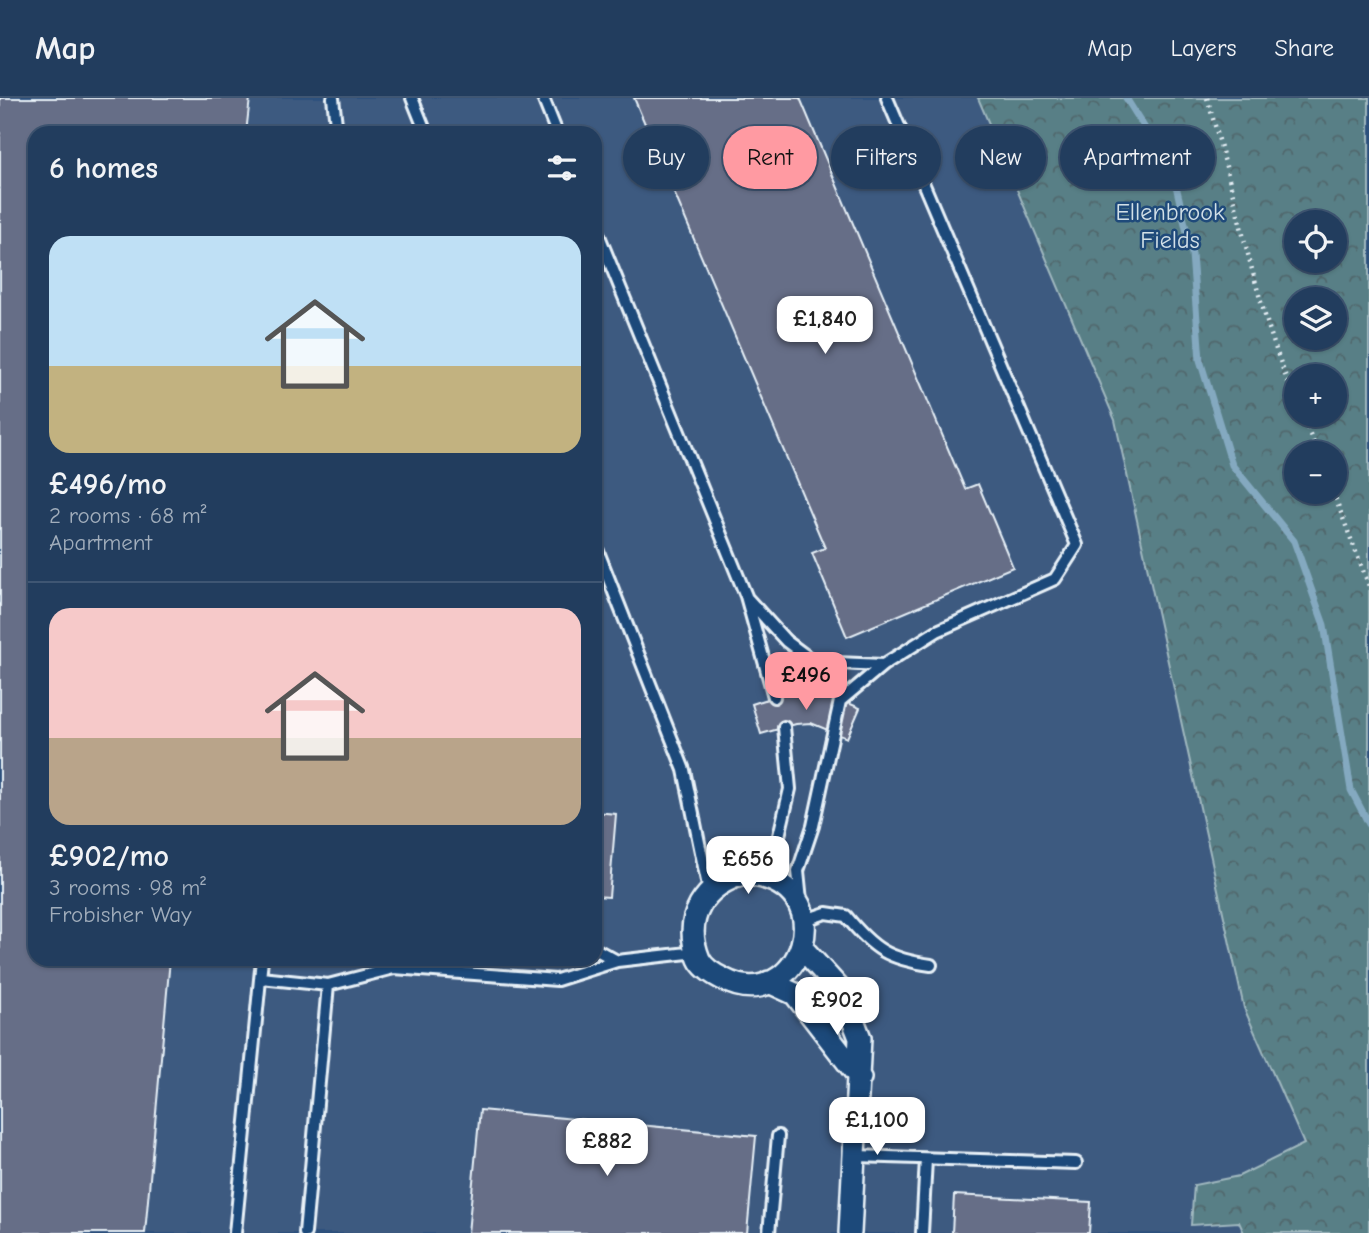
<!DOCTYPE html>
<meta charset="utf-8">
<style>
:root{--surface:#223d5e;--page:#2a4464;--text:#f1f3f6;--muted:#a2aebc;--line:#3f5673;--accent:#ff9aa2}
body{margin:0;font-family:"Comic Neue",sans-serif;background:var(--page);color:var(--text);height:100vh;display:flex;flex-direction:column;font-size:26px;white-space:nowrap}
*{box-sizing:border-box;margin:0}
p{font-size:23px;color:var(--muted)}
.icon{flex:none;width:38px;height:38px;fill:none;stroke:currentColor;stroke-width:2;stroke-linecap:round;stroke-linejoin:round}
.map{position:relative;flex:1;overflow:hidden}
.sheet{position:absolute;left:28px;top:28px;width:574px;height:840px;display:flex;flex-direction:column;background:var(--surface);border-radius:21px;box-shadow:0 2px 5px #0004,0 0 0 2px var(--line)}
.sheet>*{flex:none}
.hud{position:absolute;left:623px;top:28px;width:640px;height:63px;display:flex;gap:14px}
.fabs{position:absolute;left:1284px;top:112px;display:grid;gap:14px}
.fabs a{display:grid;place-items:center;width:63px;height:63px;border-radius:50%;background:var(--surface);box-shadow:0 2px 5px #0004,0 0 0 2px var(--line);font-size:35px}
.price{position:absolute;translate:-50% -60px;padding:0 16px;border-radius:14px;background:#fff;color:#222;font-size:23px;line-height:46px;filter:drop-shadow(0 2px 4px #0008)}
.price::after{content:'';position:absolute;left:50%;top:42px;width:21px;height:16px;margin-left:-10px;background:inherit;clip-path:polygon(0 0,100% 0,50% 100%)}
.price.selected{background:var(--accent);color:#111}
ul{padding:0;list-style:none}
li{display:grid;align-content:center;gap:14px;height:371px;padding:0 21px}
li+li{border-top:2px solid var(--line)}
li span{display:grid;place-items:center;height:217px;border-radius:21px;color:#555}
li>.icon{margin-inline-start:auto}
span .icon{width:126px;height:126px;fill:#fffc;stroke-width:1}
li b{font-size:30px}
h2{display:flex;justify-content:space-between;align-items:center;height:84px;padding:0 21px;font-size:30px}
.chip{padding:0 24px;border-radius:32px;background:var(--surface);box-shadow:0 2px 5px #0004,0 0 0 2px var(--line);font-size:24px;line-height:63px}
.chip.selected{background:var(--accent);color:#111}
header{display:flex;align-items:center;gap:42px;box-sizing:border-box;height:98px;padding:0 35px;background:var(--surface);border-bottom:2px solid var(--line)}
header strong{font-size:33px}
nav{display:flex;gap:38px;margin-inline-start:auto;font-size:24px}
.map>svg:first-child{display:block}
</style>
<header>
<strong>Map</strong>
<nav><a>Map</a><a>Layers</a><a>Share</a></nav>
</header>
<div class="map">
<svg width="1369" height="1135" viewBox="0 0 1369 1135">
<defs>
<pattern id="park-crowns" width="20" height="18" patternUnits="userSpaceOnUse" patternTransform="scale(1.75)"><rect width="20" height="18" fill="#587f86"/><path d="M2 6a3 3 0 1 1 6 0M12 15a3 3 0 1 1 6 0" fill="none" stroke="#50666b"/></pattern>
</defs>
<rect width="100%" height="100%" fill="#2d517d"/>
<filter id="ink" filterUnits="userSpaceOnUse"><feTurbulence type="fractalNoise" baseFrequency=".0143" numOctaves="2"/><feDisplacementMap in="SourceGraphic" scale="14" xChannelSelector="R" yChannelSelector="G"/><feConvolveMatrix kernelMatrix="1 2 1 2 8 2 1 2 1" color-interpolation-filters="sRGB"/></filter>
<g filter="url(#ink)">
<path fill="#3e5a80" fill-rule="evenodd" d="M0 0H978L1115 322 1244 910 1304 1046 1239 1078 1194 1087 1239 1124 1244 1135H0ZM35 35H595V861H35Z"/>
<path fill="url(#park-crowns)" stroke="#a0b8bf" stroke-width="2" fill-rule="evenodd" d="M978 0H1369V1135H1244L1239 1124 1191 1127 1194 1087 1239 1078 1304 1046 1244 910 1115 322ZM1297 124H1335V163H1297ZM1297 201H1335V240H1297ZM1297 278H1335V317H1297ZM1297 355H1335V394H1297Z"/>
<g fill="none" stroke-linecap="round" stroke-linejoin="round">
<path stroke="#84a9c0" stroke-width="7" d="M1126 0 1173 75 1192 156 1200 262 1232 367 1294 443 1324 527 1351 692 1369 726"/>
</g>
<path fill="#666e87" stroke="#e8f1f8" stroke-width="2" d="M0 0H250L246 35H35V861H170L145 1135H0Z
M634 0H800L965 391 978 386 1013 469 847 539 812 455 825 450Z
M808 588 860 610 847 640 811 625 796 626 761 636 752 606Z
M595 714 616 716 609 799 595 798Z
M480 1012 756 1038 747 1135H468Z
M954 1097 1091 1104 1089 1135H952Z"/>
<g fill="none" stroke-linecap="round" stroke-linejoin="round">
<g stroke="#e8f1f8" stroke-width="16">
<path id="lane" d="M333 0 337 35
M412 0 426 35
M543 0 557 35
M595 128 746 498 774 599
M595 446 684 672 709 793
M747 500 786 543 814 564 883 567
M763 778 778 742 790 691 784 629
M801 803 798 773 813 728 840 603 883 567 937 533 1055 481 1077 447 887 0
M805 822 826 815 846 818C873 851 888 861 931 867
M595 851 617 863
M261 880 328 887
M856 1058 1076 1065
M235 1135 262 861
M305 1135 328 887 394 870 557 882 617 863 697 854
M769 1135 778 1038
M922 1135 926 1061"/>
</g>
<g stroke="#e8f1f8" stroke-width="26">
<path id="street" d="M744 776C850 784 799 922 723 881 715 877 703 870 699 861 682 820 704 787 744 776Z
M802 850 842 894 860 940 850 1135
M769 884 795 896 860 980"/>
</g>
<path stroke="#e8f1f8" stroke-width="4.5" stroke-dasharray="2 5" stroke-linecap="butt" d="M1207 0C1238 102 1254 207 1297 306
M1302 317 1318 355
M1333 394 1369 488"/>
<use href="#lane" stroke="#1f4a7a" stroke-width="10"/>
<use href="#street" stroke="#1f4a7a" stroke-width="21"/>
</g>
</g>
<g text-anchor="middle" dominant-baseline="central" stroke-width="5" stroke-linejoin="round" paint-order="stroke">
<g font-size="24" fill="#d2e0e7" stroke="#1f4a7a">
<text x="1170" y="114">Ellenbrook<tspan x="1170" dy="28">Fields</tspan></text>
</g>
</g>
</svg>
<div class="fabs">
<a><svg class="icon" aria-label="locate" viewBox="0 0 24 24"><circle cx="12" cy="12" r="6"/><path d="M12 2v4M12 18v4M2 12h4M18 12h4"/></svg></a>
<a><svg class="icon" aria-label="layers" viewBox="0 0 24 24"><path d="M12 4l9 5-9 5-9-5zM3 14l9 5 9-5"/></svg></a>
<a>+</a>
<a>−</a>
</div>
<b class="price" style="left:825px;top:258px">£1,840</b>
<b class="price selected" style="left:806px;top:614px">£496</b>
<b class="price" style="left:748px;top:798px">£656</b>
<b class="price" style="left:837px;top:939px">£902</b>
<b class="price" style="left:877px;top:1059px">£1,100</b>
<b class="price" style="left:607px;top:1080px">£882</b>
<div class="hud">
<a class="chip">Buy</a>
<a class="chip selected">Rent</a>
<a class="chip">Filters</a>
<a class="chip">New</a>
<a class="chip">Apartment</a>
</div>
<section class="sheet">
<h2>6 homes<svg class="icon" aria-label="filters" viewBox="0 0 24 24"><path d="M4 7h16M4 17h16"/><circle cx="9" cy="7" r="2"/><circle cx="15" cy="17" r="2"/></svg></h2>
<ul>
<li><span style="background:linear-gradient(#bfe0f5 60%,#c2b280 0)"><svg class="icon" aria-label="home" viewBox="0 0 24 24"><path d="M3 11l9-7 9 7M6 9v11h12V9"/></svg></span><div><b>£496/mo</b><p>2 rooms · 68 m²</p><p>Apartment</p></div></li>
<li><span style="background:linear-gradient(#f6c9c9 60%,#b9a48a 0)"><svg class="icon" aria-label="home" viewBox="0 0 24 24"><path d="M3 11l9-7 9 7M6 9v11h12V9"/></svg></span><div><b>£902/mo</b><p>3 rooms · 98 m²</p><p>Frobisher Way</p></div></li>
</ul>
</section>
</div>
